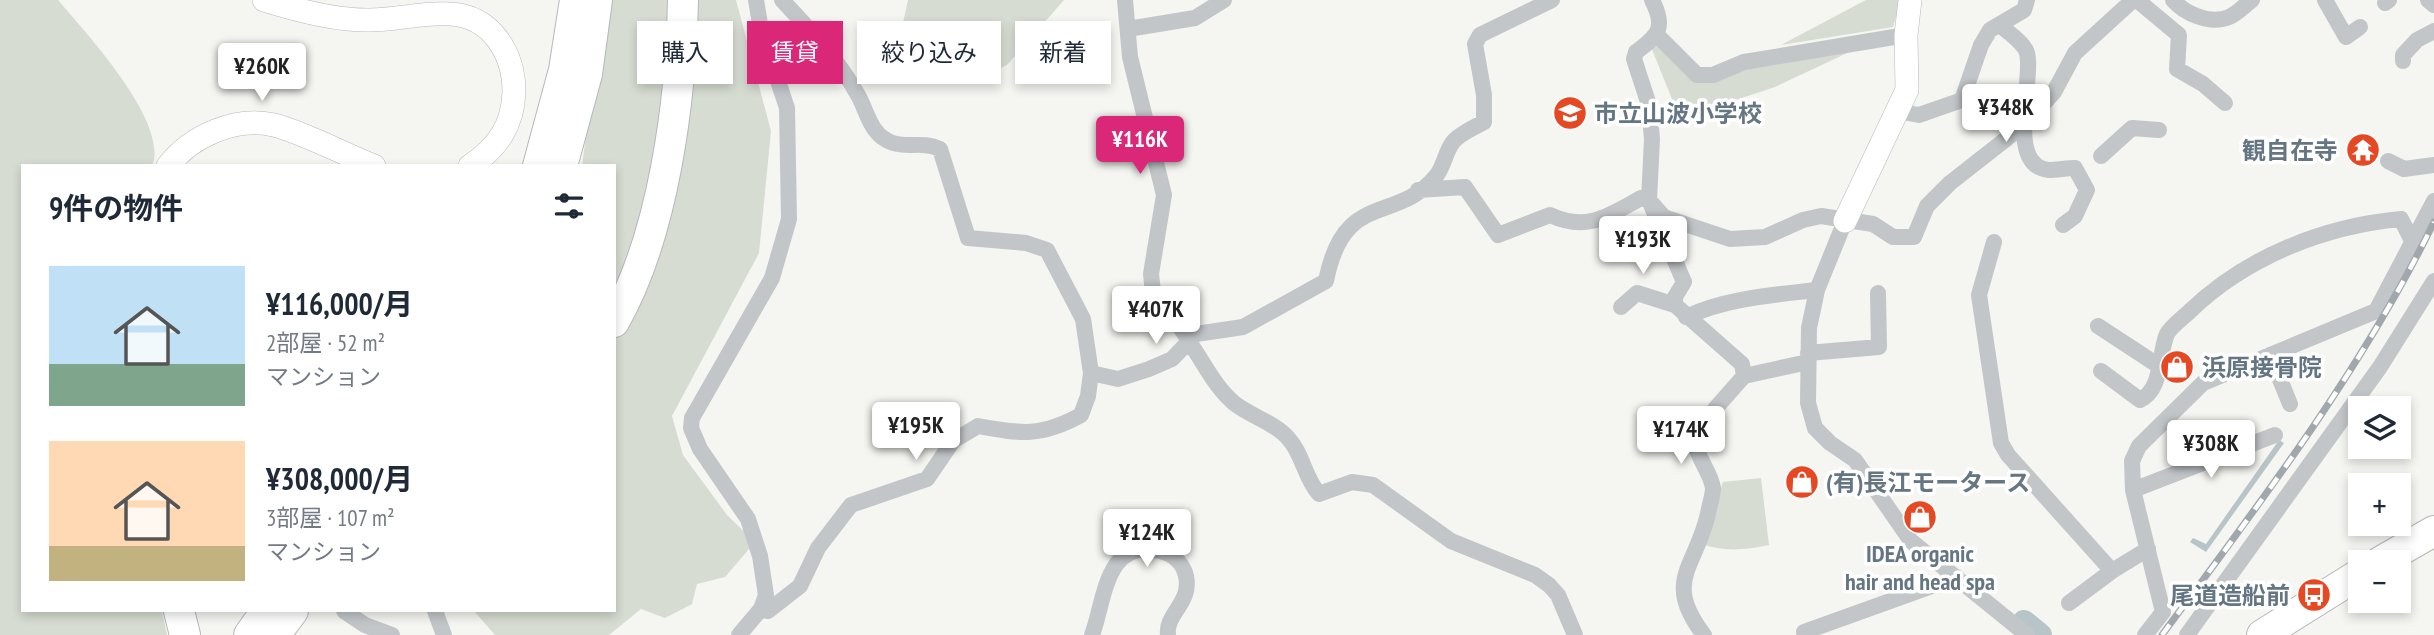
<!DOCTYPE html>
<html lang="ja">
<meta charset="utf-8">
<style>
:root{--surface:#fff;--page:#f6f6f7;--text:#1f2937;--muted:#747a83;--accent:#db2777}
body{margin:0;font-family:"PT Sans Narrow","Noto Sans JP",sans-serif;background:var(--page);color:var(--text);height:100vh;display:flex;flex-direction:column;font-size:26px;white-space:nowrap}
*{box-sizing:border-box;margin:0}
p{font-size:23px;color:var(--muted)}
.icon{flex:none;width:38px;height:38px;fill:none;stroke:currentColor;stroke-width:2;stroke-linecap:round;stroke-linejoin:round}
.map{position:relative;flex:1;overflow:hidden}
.drawer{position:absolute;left:21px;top:164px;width:595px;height:448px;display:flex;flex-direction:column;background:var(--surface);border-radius:0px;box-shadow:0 4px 10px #0003}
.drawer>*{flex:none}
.banner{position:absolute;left:637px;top:21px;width:665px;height:63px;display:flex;gap:14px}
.controls{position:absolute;left:2348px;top:396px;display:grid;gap:14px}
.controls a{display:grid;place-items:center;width:63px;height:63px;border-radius:0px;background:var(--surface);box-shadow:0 4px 10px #0003;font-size:35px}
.price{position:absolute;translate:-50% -60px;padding:0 16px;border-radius:7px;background:#fff;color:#222;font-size:23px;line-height:46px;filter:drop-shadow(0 2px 4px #0008)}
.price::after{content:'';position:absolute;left:50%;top:42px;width:21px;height:16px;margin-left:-10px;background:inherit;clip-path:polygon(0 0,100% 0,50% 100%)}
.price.current{background:var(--accent);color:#fff}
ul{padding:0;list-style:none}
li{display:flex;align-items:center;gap:21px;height:175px;padding:0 28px}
li span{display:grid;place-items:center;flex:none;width:196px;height:140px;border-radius:0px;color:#555}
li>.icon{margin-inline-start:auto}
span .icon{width:84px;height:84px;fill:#fffc;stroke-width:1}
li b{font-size:30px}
h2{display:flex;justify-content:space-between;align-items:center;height:84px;padding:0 28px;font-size:30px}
.pill{padding:0 24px;border-radius:0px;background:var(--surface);box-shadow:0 4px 10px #0003;font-size:24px;line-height:63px}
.pill.current{background:var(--accent);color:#fff}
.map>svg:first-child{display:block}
</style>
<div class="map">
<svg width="2434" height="635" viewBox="0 0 2434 635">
<rect width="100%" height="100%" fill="#f5f5f1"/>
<path fill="#d6dcd2" d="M0 0H58C86 33 170 123 152 166H23V611H162L167 635H0Z
M604 0H736L771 131 759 253 672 416 683 455 727 515 755 542 725 577 697 584 692 604 665 618 641 609 609 635H495L474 611H614V166H582Z
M908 0H1064L1007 65 975 80 925 73 907 63 899 41Z
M1866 0H1901L1893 27 1781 45Z
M1660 46 1692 79 1745 64 1860 47 1775 87 1675 120 1672 99 1651 47Z
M1761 478 1769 545C1746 550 1724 552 1702 544L1723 482Z"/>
<path fill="#b8c5c8" d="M2279 440 2284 443 2206 552 2190 542 2193 538 2206 544Z"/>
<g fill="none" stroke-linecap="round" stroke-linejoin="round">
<path stroke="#b8c5c8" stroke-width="24" d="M2024 622 2040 635"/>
<g stroke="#b4babe" stroke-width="24">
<path id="secondary" d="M264 0C296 10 336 21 370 20 396 20 424 12 450 14 492 16 514 54 514 92 513 126 497 148 470 166
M168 166C191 136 236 116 274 125 302 132 346 155 374 166
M1845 221 1907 90 1906 35 1910 0"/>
</g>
<g stroke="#b5b8bb" stroke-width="32">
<path id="highway" d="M538 166 564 70 575 0
M562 166 587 74 597 0
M614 322C664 235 681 99 683 0
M2380 562 2434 531
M179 611 185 635
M249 635 266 611
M275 635 293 611
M2262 635 2361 573"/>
</g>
<path stroke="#c2c6c9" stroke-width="16" d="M782 0C810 30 839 60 859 97 868 114 871 136 893 143 910 148 922 141 940 149L968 238 1026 243 1047 250 1083 319 1091 373 1118 379 1149 369 1172 359 1196 334 1243 327 1326 281C1344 189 1396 225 1436 176 1444 167 1445 152 1453 142 1459 134 1475 127 1484 122V95L1475 44 1480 35 1552 0
M1125 0 1130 57 1164 195 1151 274 1153 292 1182 330
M1652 0C1666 27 1659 35 1636 52L1634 59 1649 105 1652 139 1649 200 1684 282 1675 297V305L1742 364 1744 376
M2137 0 2179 35 2177 69 2203 84 2225 103
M2173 0C2185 14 2211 25 2229 17 2237 14 2245 5 2252 0
M2325 0 2346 37 2360 27
M2428 0 2434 5
M2385 3 2389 0
M2001 26C2009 33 2024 43 2027 53 2034 81 2005 166 2049 170 2057 170 2067 168 2075 168L2087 190 2075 216 2063 225
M1128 29 1195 18 1224 0
M1656 34 1697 75H1713L1744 62 1906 35
M2403 61V55L2417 40 2434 31
M1897 111 1919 115 1962 100 1981 45 1990 30 2024 10 2027 0
M2101 156 2132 128 2159 130
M2388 161 2404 169 2434 165
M1418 190 1465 187 1498 235 1550 215C1587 232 1608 216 1641 198L1649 200 1664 217 1730 239 1765 237 1803 220 1821 216 1873 224 1893 237H1914L1927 206 1950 183 2024 125 2054 92 2075 53 2133 0
M1845 221 1817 290 1809 328 1808 403 1815 428 1830 443 1855 460 1911 541 2027 635
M1994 242 1979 295 2001 443 2008 455 2112 571 2148 549
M1621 307 1637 293 1675 305
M1686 317C1726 298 1774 295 1817 290
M2098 326 2159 366
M1192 346C1205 365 1216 388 1234 403 1250 416 1274 422 1288 438 1303 454 1304 477 1319 494L1352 482 1373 485 1451 541 1535 575 1549 585 1558 595 1575 635
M1808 353 1879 347 1878 293
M2270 355 2290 404
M2101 371 2140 400C2163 389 2158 355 2167 334 2171 326 2183 318 2190 311 2246 257 2324 226 2401 219L2413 243
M2133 490 2275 435
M2069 603 2112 571
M761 609 768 611 800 586 818 548 851 505 927 479 953 441 978 426C1021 434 1041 437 1081 415L1088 396 1091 373
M344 611 365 625 392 635
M435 611 444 635
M1804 632 1957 577
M739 635 761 609 766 595 760 556 748 519 700 449 691 428 692 418 772 278 789 219 787 108 761 30 756 0
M1092 635C1105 601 1105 537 1160 551 1173 554 1183 563 1186 576 1192 603 1165 614 1168 635
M1704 635C1661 579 1698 567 1709 509 1710 503 1713 495 1713 488 1711 473 1698 459 1695 443L1714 410 1744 376 1808 362
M2145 635 2163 612 2133 490 2132 461 2139 446 2203 383 2376 311 2434 201
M2187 635 2380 367 2434 281"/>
<use href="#secondary" stroke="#fff" stroke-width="23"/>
<use href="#highway" stroke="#fff" stroke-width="30"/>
<g stroke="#a1a8ad" stroke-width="7">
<path id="rail" d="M2162 635C2260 503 2362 370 2434 222"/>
</g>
<use href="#rail" stroke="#fff" stroke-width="4.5" stroke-dasharray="13" stroke-linecap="butt"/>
<path stroke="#c2c6c9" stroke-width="16" d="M1182 330 1192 346"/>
</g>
<defs>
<g id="school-disc" transform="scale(1.75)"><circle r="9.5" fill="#e54822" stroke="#fff"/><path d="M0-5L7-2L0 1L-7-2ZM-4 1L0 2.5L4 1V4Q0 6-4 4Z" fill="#fff"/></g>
<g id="temple-disc" transform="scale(1.75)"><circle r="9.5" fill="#e54822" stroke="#fff"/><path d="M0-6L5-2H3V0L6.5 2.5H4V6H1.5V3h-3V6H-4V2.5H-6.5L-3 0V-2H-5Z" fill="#fff"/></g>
<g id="shop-disc" transform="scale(1.75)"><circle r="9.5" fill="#e54822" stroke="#fff"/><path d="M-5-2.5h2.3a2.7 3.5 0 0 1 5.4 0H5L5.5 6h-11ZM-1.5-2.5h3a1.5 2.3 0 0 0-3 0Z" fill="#fff"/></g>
<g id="bus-disc" transform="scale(1.75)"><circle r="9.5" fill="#e54822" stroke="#fff"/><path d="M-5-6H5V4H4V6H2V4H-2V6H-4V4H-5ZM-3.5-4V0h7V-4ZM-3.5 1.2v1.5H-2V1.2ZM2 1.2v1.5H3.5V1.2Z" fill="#fff"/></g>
</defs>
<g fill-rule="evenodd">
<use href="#school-disc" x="1570" y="113"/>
<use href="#temple-disc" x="2363" y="150"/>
<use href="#shop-disc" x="2177" y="367"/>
<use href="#shop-disc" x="1802" y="482"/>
<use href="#shop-disc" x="1920" y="517"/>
<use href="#bus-disc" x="2314" y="595"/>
</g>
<g text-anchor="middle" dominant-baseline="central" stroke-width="7" stroke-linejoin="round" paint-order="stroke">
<g font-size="24" font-weight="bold" fill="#647683" stroke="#fff" text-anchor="start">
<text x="1594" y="113">市立山波小学校</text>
<text x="2338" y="150" text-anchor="end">観自在寺</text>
<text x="2202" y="367">浜原接骨院</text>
<text x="1826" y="482">(有)長江モータース</text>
<text x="1920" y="553" text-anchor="middle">IDEA organic<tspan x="1920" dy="28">hair and head spa</tspan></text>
<text x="2290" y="595" text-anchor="end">尾道造船前</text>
</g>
</g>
</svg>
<div class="controls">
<a><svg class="icon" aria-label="layers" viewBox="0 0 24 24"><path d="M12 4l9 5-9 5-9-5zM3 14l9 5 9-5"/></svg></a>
<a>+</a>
<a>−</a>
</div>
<b class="price" style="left:262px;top:103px">¥260K</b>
<b class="price" style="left:2006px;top:144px">¥348K</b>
<b class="price current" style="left:1140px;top:176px">¥116K</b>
<b class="price" style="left:1643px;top:276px">¥193K</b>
<b class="price" style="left:1156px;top:346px">¥407K</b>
<b class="price" style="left:916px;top:462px">¥195K</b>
<b class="price" style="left:1681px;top:466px">¥174K</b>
<b class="price" style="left:2211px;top:480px">¥308K</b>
<b class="price" style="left:1147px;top:569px">¥124K</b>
<div class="banner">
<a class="pill">購入</a>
<a class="pill current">賃貸</a>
<a class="pill">絞り込み</a>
<a class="pill">新着</a>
</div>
<section class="drawer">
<h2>9件の物件<svg class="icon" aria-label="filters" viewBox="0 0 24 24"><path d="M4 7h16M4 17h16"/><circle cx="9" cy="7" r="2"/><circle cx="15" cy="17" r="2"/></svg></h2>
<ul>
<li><span style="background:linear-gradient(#bfe0f5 70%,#7fa58c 0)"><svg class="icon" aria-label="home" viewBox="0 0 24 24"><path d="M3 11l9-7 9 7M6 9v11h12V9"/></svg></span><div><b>¥116,000/月</b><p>2部屋 · 52 m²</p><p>マンション</p></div></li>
<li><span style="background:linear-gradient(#ffd9b3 75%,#c2b280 0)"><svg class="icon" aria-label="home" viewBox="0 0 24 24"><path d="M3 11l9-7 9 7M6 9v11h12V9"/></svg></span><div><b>¥308,000/月</b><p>3部屋 · 107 m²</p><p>マンション</p></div></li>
</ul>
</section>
</div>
